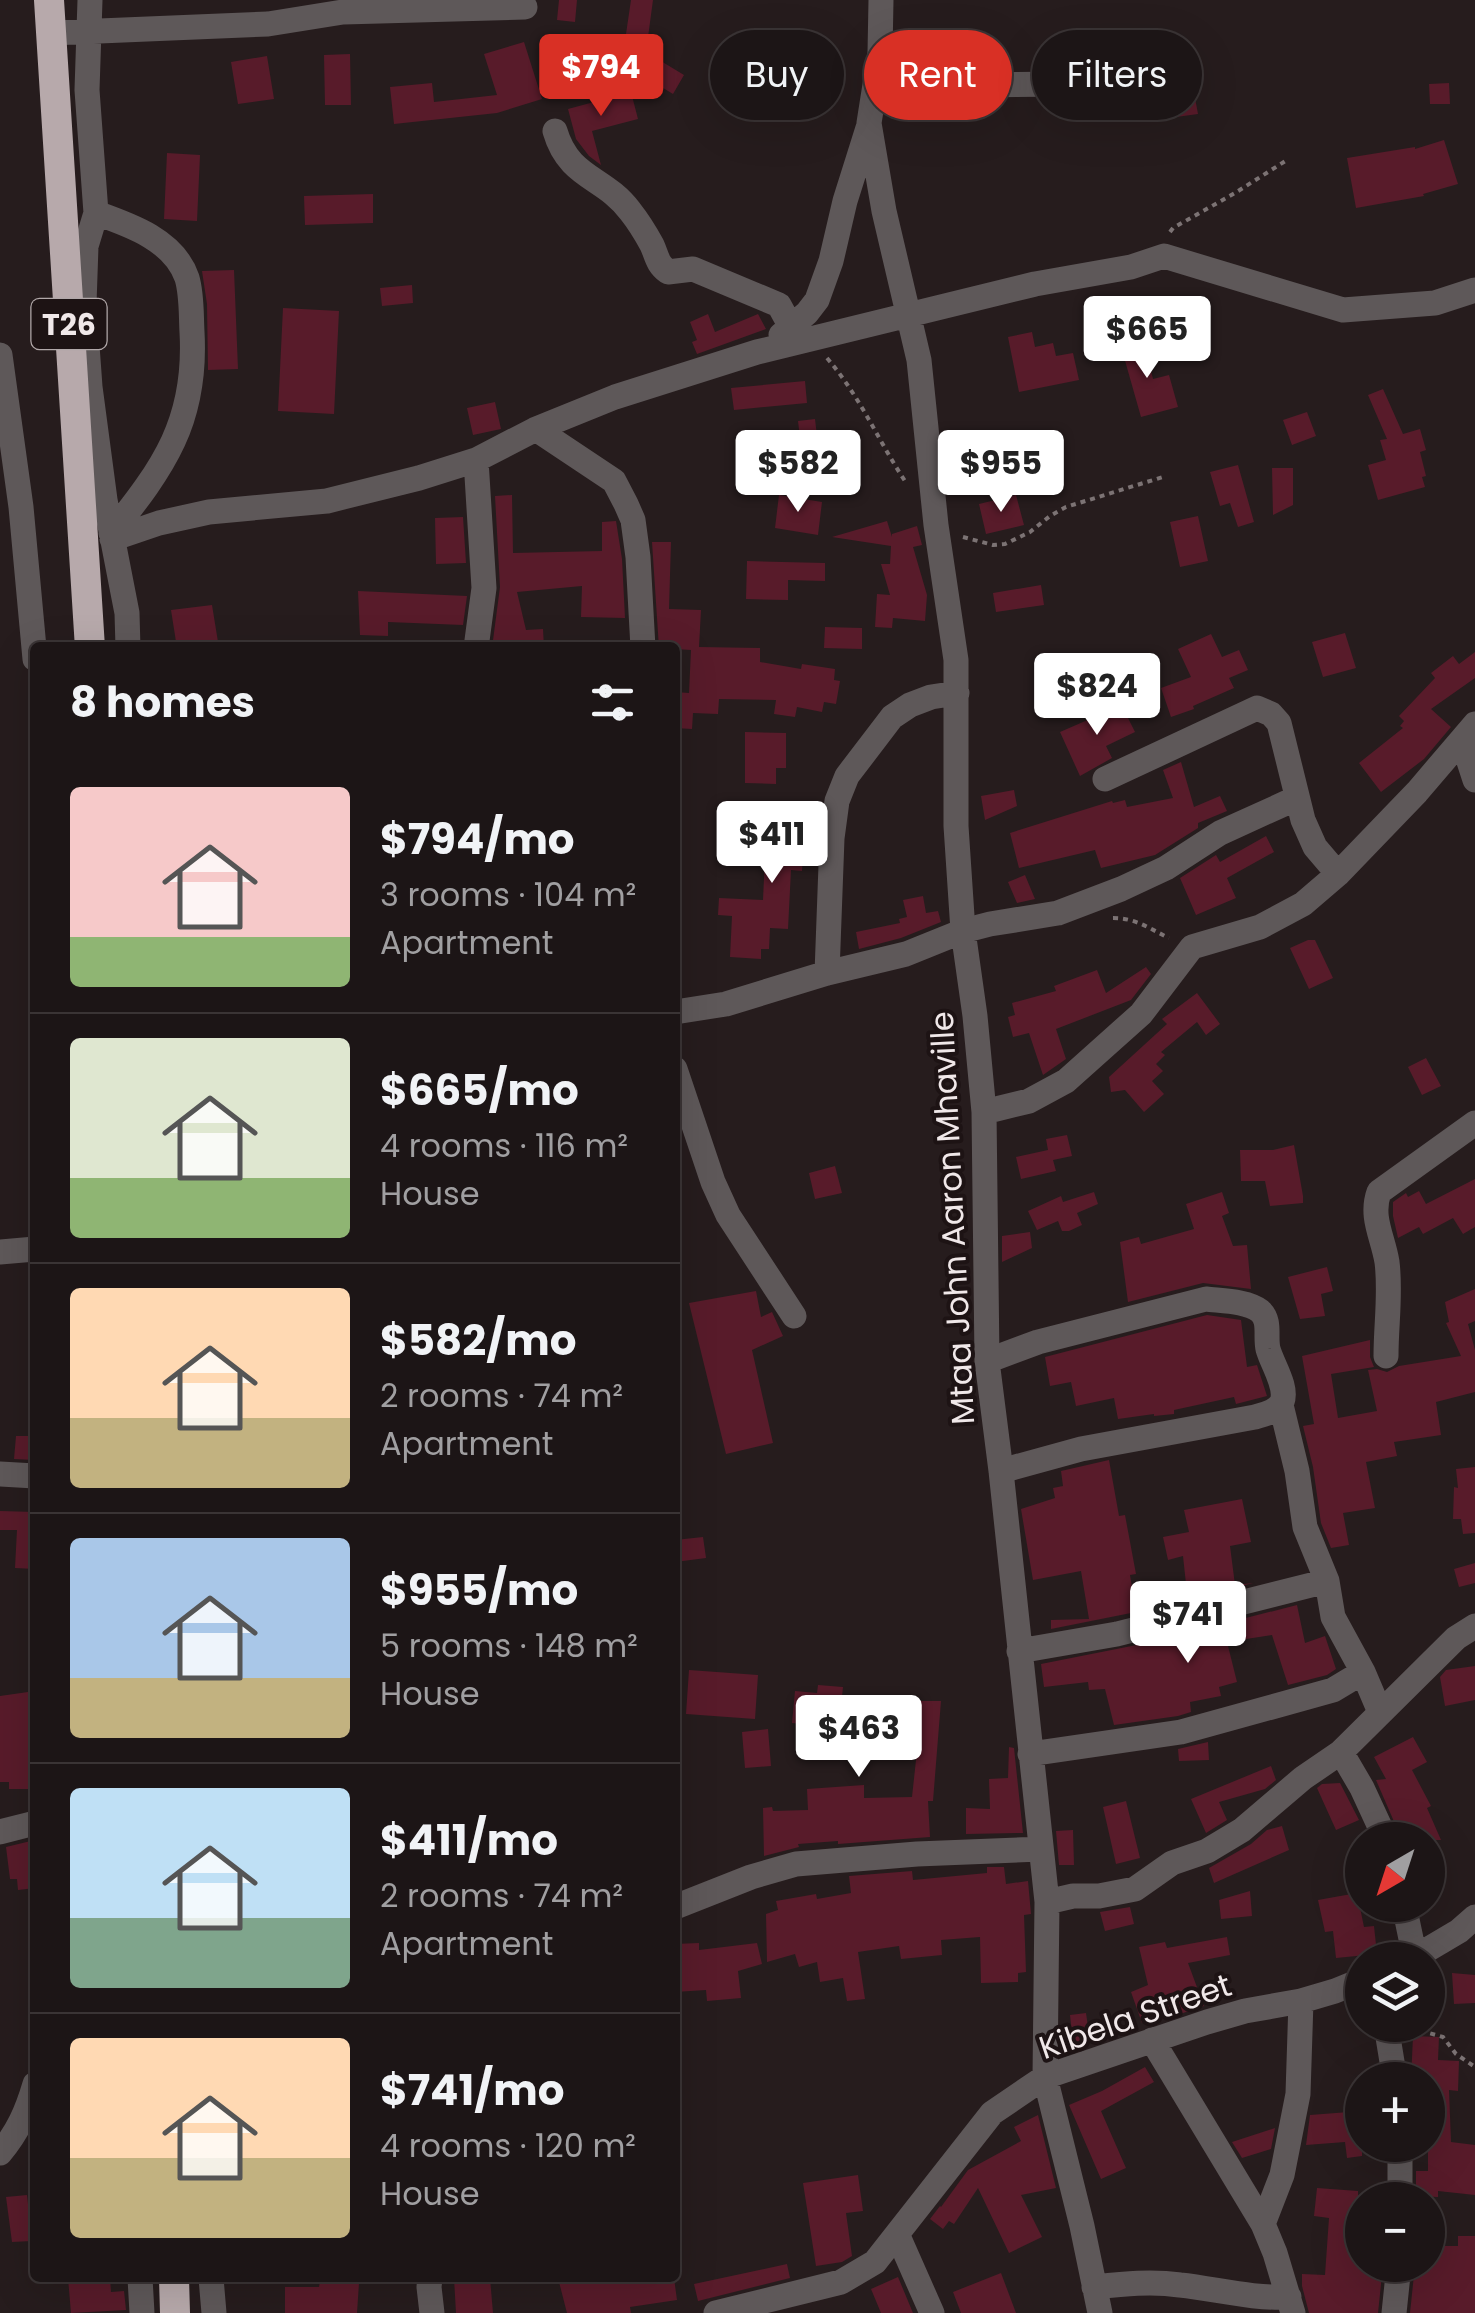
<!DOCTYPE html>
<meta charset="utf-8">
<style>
:root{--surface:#1c1516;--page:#251e1f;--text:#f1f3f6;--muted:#a09fa1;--line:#3a3435;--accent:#d93025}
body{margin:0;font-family:Poppins,sans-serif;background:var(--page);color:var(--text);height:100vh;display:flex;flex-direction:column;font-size:38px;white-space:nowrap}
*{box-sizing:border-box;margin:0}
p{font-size:32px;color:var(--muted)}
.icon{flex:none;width:55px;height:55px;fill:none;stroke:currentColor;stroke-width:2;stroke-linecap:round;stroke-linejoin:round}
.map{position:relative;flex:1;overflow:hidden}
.sheet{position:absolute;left:30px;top:642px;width:650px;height:1640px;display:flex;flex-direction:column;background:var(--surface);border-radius:10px;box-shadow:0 10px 40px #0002,0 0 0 2px var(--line)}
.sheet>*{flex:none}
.guide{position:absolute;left:710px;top:30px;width:615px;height:90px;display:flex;gap:20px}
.needle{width:65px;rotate:219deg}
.controls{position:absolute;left:1345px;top:1822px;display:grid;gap:20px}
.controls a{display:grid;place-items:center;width:100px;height:100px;border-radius:50%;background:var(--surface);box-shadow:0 10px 40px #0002,0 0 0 2px var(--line);font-size:50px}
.price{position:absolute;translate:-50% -85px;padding:0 22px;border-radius:10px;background:#fff;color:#222;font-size:32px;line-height:65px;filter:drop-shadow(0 2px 5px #0008)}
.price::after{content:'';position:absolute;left:50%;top:60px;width:30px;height:22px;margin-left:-15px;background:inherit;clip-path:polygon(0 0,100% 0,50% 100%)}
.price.current{background:var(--accent);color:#fff}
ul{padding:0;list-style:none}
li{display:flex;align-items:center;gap:30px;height:250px;padding:0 40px}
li+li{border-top:2px solid var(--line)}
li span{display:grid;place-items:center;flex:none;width:280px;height:200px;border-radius:10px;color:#555}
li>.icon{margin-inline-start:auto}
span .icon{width:120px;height:120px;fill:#fffc;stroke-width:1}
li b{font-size:42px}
h2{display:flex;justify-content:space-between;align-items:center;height:120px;padding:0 40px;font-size:42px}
.tag{padding:0 35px;border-radius:45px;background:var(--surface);box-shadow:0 10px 40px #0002,0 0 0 2px var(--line);font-size:35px;line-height:90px}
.tag.current{background:var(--accent);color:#fff}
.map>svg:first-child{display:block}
</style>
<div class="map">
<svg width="1475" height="2313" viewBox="0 0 1475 2313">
<rect width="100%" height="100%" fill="#261c1d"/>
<path fill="#581b2a" d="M559 0H577L575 22 557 20Z
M631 0H653L646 52 684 75 673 94 620 62 637 35 626 34Z
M524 42 542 99 497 113 394 124 390 87 432 83 434 102 497 95 484 54Z
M350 54 351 105H325L324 55Z
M267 56 274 99 238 104 231 62Z
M1449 83 1450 104H1430L1429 84Z
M631 92 638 119 592 131 601 165 589 156 576 139 568 109Z
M1195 98 1198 114 1147 121 1144 105Z
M1444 140 1458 184 1423 194 1424 196 1356 208 1347 158 1415 147V149Z
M167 153 200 155 197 221 164 219Z
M373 194V223L305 225 304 196Z
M234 270 238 369 208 370 207 304 202 271Z
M412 285 413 303 382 306 380 288Z
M283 308 339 311 334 414 278 411Z
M708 314 715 332 758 314 766 329 697 354 692 342 697 340 690 322Z
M1032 332 1035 347 1053 343 1056 356 1073 353 1079 380 1019 392 1008 337Z
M1143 338 1153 379 1169 375 1178 407 1141 417 1120 343Z
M805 381 807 403 734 410 731 388Z
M1383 389 1403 434 1420 429 1426 450 1420 452 1426 476 1422 477 1425 487 1378 500 1368 465 1386 460 1380 440 1387 439 1368 395Z
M495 402 501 429 473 435 467 408Z
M1307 412 1316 436 1292 445 1283 420Z
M815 419 819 453 802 455 798 421Z
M1238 465 1254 522 1238 527 1230 503 1220 506 1210 472Z
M1272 468H1293V505L1273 515Z
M512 495 513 553 602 551V522L616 521 622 559 625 618 581 617 582 586 517 592 526 630 543 629 544 648H492L500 587 495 496Z
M779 495 822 502 818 535 775 528Z
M1016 495 1024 525 986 534 979 504Z
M1198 516 1208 561 1180 567 1170 522Z
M463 517 466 563 436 564 435 518Z
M887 521 892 537V534L917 526 922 545 913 547 927 595 925 621 893 618 892 628 875 627 877 594 890 595 881 564H890L891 546 832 537Z
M652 542H671L669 609 701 610 699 647 760 648V662L801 669 802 664 835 669 834 680 840 681 836 704 824 702 822 712 797 707 795 717 774 714 776 700 719 699 718 714 693 713 692 729 675 728V692L689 693 691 650 659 648Z
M747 561 825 563V581L788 580V600L746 599Z
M1041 585 1044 605 996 612 993 593Z
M358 591 467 596 463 625 388 622V636L360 635Z
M212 605 219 648H177L171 610Z
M825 627 862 628V649L824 648Z
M1345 633 1356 668 1323 677 1312 642Z
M1211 634 1222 657 1239 650 1248 670 1229 678 1234 688 1193 706 1194 709 1171 717 1161 688 1191 677 1178 649Z
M1475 652V678L1431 709 1451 727 1424 759 1381 792 1359 763 1403 728 1400 726 1404 721 1399 716 1435 678 1431 673 1453 656 1459 664Z
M1120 702 1135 732 1106 746 1112 758 1080 776 1060 732 1099 715 1098 712Z
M745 732 786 733V768H776V784L745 783Z
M1181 762 1194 807 1220 796 1227 811 1198 823V828L1155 855 1101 868 1095 850 1019 868 1010 833 1112 801 1113 803 1125 800 1127 807 1173 798 1163 770Z
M1014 790 1017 806 985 820 981 796Z
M788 803 820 808 817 829 811 828 810 858 803 857 802 871 791 870 788 929 770 928 769 949H761V959L730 957 732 916 718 915 719 898 763 900 766 834 783 835Z
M1266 836 1274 852 1227 878 1236 898 1196 915 1180 878 1216 855 1220 862Z
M1025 875 1035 899 1017 903 1008 882Z
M923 896 926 913 938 911 941 922 901 938 859 949 856 932 900 923 899 919 907 917 903 900Z
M1308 940H1315L1333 978 1309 989 1290 948Z
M1146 967 1151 974 1131 1000 1056 1029 1066 1059 1043 1075 1029 1033 1013 1037 1008 1017 1015 1015 1012 1003 1056 991 1054 986 1097 970 1106 993Z
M1197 993 1220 1024 1206 1035 1197 1022 1161 1052 1165 1055 1156 1064 1163 1071 1152 1081 1164 1094 1144 1112 1125 1090 1111 1092 1109 1077 1167 1024 1162 1019Z
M1426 1058 1441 1086 1422 1095 1408 1067Z
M1067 1135 1072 1156 1053 1160 1056 1171 1021 1179 1016 1157 1048 1150 1046 1139Z
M1294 1145 1303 1196V1203L1270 1206 1265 1181H1241L1240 1150H1273Z
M835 1166 842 1193 815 1199 809 1173Z
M1475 1179V1227L1463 1234 1453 1218 1423 1234 1419 1227 1398 1238 1393 1216V1202L1406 1193 1408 1197 1419 1191 1426 1204Z
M1094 1192 1098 1204 1077 1213 1082 1225 1069 1231H1062L1058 1221 1037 1230 1028 1211 1061 1196 1063 1202Z
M1222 1192 1229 1213 1222 1216 1233 1246 1247 1245 1251 1289 1203 1283 1128 1302 1120 1242 1139 1237 1141 1244 1194 1229 1186 1204Z
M1030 1232 1032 1248 1002 1262V1236Z
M1327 1267 1333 1291 1321 1294 1325 1316 1300 1319 1288 1277Z
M1475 1289V1321L1468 1324 1475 1350V1392L1436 1402 1441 1435 1394 1442 1397 1456 1366 1462 1375 1508 1343 1513 1349 1545 1331 1548 1321 1523 1313 1467 1303 1426 1314 1424 1302 1356 1370 1340V1357L1374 1367 1331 1374 1338 1418 1377 1411 1368 1370 1377 1369 1387 1372 1399 1366 1461 1356 1446 1323 1449 1322 1445 1302Z
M756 1291 761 1317 772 1312 783 1336 752 1350 773 1443 726 1454 689 1303Z
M1207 1315 1241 1320 1247 1367 1257 1365 1267 1396 1236 1404 1234 1397 1174 1410V1414L1154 1416V1414L1118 1419 1114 1398 1076 1406 1071 1382 1050 1386 1045 1357Z
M16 1436H35V1460L14 1459Z
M1109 1460 1119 1516 1125 1515 1136 1574 1130 1575 1136 1612 1051 1629V1620L1089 1619 1081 1571 1033 1580 1021 1509 1055 1498 1053 1488 1063 1486 1061 1471Z
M1475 1467V1533L1463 1534 1461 1519H1453L1454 1487 1458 1488 1456 1469Z
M1242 1499 1251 1542 1230 1546 1235 1585 1253 1583 1218 1592 1216 1581 1186 1584 1183 1556 1168 1560 1163 1537 1189 1532 1184 1510Z
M0 1511 35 1512V1569L15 1568 17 1530H0Z
M703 1537 706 1558 675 1562V1540Z
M1475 1563V1583L1459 1587 1454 1569Z
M1297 1605 1305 1643 1325 1636 1336 1669 1327 1675 1288 1685 1272 1635 1227 1642 1237 1682 1219 1687 1221 1696 1190 1702 1191 1712 1178 1716 1114 1725 1105 1689 1089 1690 1088 1682 1044 1687 1041 1664 1192 1634 1191 1632Z
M1475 1666V1700L1445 1706 1440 1677 1446 1670Z
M689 1670 758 1675 755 1719 686 1714Z
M818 1685 843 1687 841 1706 906 1710V1701H941L933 1801H928L930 1837 838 1844V1841L798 1844 799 1847 764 1856 763 1808 772 1807 773 1811 808 1810 807 1789 864 1785V1798L912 1797 916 1760V1728H882V1732L792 1723 795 1691 817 1693Z
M28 1692 35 1749V1779H28L29 1789H9V1782H0V1696Z
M768 1729 771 1766 745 1768 742 1732Z
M1413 1737 1427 1762 1412 1770 1431 1806 1427 1808 1441 1840H1402L1376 1780 1386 1779 1374 1757Z
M1208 1742 1209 1760 1179 1761 1178 1749Z
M1009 1747 1014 1748 1023 1833 966 1834V1808L990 1809 989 1779 1008 1778Z
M1271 1766 1276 1780 1265 1789 1219 1802 1227 1820 1206 1833 1191 1799Z
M1340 1783 1359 1820 1336 1830 1317 1788 1322 1784Z
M1126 1801 1140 1858 1116 1864 1103 1807Z
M1282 1826 1289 1850 1214 1883 1209 1868 1251 1844 1267 1830Z
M1073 1830 1074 1865H1059L1056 1831Z
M35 1840V1888L18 1890 17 1879H10L6 1847Z
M987 1867H1004L1006 1884 1028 1881 1031 1914 1024 1915 1026 1972 1018 1973V1982L981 1983 980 1937 941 1940 942 1955 901 1959 899 1946 858 1952 865 1999 847 2001 843 1978 820 1982 817 1962 799 1967 795 1954 767 1962 766 1914 778 1910 776 1901 816 1894 817 1899 851 1893 849 1876 912 1871 913 1880 987 1873Z
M1250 1891 1252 1916 1221 1919 1219 1900Z
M1357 1893 1364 1927 1374 1926 1377 1954 1336 1958 1333 1931 1325 1932 1318 1900Z
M1130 1907 1134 1924 1105 1931 1100 1912Z
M1227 1937 1230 1955 1188 1963 1204 2006 1180 2014 1179 2010 1142 2023 1131 1992 1148 1985 1139 1947 1165 1942 1167 1948Z
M699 1943V1950L757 1943 762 1964 738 1971 741 1998 707 2001 706 1990 675 1992V1944Z
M1452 1973 1475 1975V2003L1454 2004Z
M1086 2013 1090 2041 1073 2043 1070 2015Z
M1413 2036 1439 2037 1438 2060 1459 2061 1458 2091 1449 2090 1451 2142 1475 2145V2195L1438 2191V2197L1416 2196V2171H1428V2080H1411Z
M1145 2067 1154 2082 1101 2111 1126 2168 1101 2179 1069 2105 1102 2091Z
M1362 2111V2156L1347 2158 1345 2142 1306 2145 1310 2115Z
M1038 2115 1056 2188 1021 2195 1042 2237 1009 2253 978 2188 954 2224 949 2221 943 2229 930 2219 940 2206 941 2207 968 2170 1021 2141 1014 2127Z
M1275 2128 1271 2149 1242 2158 1232 2142Z
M858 2175 863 2211 846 2213 852 2256 842 2262 816 2266 803 2183Z
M1317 2188 1358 2191 1359 2252H1362V2265H1383L1378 2313H1309L1302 2286V2274L1325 2275 1329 2218 1314 2216Z
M27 2195 32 2241 12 2242 6 2197Z
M1458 2236H1475V2313H1410L1415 2265H1428V2246H1458Z
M787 2264 790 2278 698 2301 694 2284Z
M1001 2273 1016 2313H961L953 2292Z
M898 2277 913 2313H881L871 2289Z
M68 2278H110L111 2292 124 2291 126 2310 71 2313Z
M454 2278H490L493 2313H456Z
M558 2278H674L677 2300 630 2307 631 2313H567Z
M320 2281 359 2283 357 2313H285V2287H319Z"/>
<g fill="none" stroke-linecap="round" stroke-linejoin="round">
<path stroke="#7c7374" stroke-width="4" stroke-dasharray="5 5" stroke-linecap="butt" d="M1170 232 1173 228 1235 193 1287 160
M827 358C862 399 878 441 907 484
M963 537 993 545 1005 544 1030 532 1050 516 1066 507 1166 476
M1113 918C1136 918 1150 929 1169 938
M1411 2028 1443 2037 1456 2054 1475 2067"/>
<path stroke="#5e5859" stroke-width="25" d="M90 0 87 90 96 213 86 246 84 304 90 387 105 500 127 613 128 648
M881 0 880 53 869 123 884 211 919 360 936 525 956 660V826L963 931 975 1016 984 1112 987 1361 1001 1471 1047 1902 1045 2077 1082 2226 1100 2313
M51 33 268 24 343 12 525 7
M876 86 1063 84
M555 131C569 179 604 176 630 211 638 221 646 234 652 245 657 256 657 264 668 272L693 269 779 305 791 327
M96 213C130 225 174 240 187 278 192 295 191 314 192 332 197 421 164 467 111 533
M781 335 807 313 817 300 831 261 845 201 868 128
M0 355 21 507 35 659
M536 429 614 481 626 504 633 520 638 557 643 648
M112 539 159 523 209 512 327 501 419 478 476 460 536 429 615 397 757 352 1035 284 1131 267 1164 256 1343 310 1435 303 1475 290
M476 648 484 588 476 460
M1462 740 1475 780
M1105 779 1257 708 1271 714 1279 723 1303 820 1315 847 1338 874
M827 973 832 838 837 801 847 776 892 717 910 705 931 697 957 693
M675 1012 726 1004 827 973 906 954 963 931 990 924 1058 913 1121 889 1166 868 1220 833 1297 798
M675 1069 713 1182 728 1215 794 1316
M984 1112 1029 1101 1066 1081 1141 1014 1192 947 1260 927 1303 904 1338 874 1417 792 1475 724
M0 1252 35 1249
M1386 1356C1386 1324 1391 1294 1387 1262 1383 1237 1370 1217 1379 1192L1475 1123
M987 1361 1038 1342 1206 1299C1222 1301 1247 1301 1260 1311 1271 1321 1265 1336 1268 1349 1272 1364 1288 1387 1282 1402 1277 1412 1265 1414 1255 1417L1081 1449 1001 1471
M1281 1405 1297 1471 1305 1527 1327 1581 1333 1617 1363 1672 1380 1712
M0 1474 35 1476
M1019 1651 1117 1634 1327 1581
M1341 1752 1362 1788 1386 1840
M1030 1754 1181 1732 1333 1690 1363 1672
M0 1832 35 1823
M1047 1902 1073 1896H1099L1135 1889 1172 1863 1207 1851 1242 1830 1303 1778 1341 1752 1456 1638 1475 1626
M1404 1905 1415 1958
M675 1907 751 1877 796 1864 917 1854 1040 1849
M1410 1960 1459 1931 1475 1917
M1386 2025 1395 2080
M1152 2040 1263 2224 1275 2253 1293 2313
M0 2153C18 2132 27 2111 35 2084
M1400 2200V2145
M1263 2224 1282 2175 1298 2094 1301 2001
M898 2236 932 2313
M140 2278 142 2313
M211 2278 214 2313
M430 2278 429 2287 432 2313
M1094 2287C1123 2284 1151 2281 1180 2285 1217 2289 1252 2299 1289 2297
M716 2313 841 2282 875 2262 992 2113 1045 2077 1207 2022 1245 2011 1301 2001 1335 1991 1362 1980
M1394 2313 1399 2265"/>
<path stroke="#b7a9ab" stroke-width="30" d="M49 0 90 648
M174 2278 175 2313"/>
</g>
<g text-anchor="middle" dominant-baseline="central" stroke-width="8" stroke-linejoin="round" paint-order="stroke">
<rect fill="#1d1314" stroke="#b1a8a9" stroke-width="2.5" x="31.5" y="299" width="75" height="50" rx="8"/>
<g font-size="30" font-weight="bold" fill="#f0e8e9">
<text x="69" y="324">T26</text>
</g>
<g font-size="32" fill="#f0e8e9" stroke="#1d1314">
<text transform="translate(952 1218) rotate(-93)">Mtaa John Aaron Mhaville</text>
<text transform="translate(1135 2016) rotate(-19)">Kibela Street</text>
</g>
</g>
</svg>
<div class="controls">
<a><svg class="needle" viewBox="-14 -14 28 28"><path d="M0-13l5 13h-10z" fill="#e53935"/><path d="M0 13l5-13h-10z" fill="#a09fa1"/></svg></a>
<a><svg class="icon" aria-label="layers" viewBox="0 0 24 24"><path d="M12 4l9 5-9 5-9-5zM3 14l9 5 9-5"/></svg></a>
<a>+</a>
<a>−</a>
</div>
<b class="price current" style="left:601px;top:119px">$794</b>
<b class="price" style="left:1147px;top:381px">$665</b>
<b class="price" style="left:798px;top:515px">$582</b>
<b class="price" style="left:1001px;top:515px">$955</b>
<b class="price" style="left:1097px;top:738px">$824</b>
<b class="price" style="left:772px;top:886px">$411</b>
<b class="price" style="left:1188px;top:1666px">$741</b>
<b class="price" style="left:859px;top:1780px">$463</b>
<div class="guide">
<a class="tag">Buy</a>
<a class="tag current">Rent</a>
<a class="tag">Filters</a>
</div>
<section class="sheet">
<h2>8 homes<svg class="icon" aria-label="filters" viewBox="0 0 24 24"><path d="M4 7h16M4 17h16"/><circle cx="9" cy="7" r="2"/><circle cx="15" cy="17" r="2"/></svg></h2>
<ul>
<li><span style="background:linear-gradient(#f6c9c9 75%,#8fb573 0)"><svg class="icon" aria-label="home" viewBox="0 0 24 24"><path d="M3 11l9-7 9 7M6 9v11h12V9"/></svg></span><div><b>$794/mo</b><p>3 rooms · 104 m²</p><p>Apartment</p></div></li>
<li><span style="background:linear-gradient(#dfe7d0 70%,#8fb573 0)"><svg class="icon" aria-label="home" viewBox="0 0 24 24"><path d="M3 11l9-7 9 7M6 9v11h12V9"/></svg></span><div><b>$665/mo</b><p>4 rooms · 116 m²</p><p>House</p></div></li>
<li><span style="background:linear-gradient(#ffd9b3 65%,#c2b280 0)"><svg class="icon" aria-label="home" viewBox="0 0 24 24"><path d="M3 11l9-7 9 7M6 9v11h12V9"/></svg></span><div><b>$582/mo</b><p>2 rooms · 74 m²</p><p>Apartment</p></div></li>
<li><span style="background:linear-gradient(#a9c7e8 70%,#c2b280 0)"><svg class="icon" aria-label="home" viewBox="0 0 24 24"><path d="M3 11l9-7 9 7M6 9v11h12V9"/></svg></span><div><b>$955/mo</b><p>5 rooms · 148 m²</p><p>House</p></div></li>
<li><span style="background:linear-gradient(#bfe0f5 65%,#7fa58c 0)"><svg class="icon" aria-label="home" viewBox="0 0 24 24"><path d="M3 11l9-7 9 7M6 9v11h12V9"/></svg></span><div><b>$411/mo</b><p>2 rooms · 74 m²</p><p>Apartment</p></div></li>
<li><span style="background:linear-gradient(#ffd9b3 60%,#c2b280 0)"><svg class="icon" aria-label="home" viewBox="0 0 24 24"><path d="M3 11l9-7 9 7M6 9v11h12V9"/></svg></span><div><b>$741/mo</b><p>4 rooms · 120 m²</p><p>House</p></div></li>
</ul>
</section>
</div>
